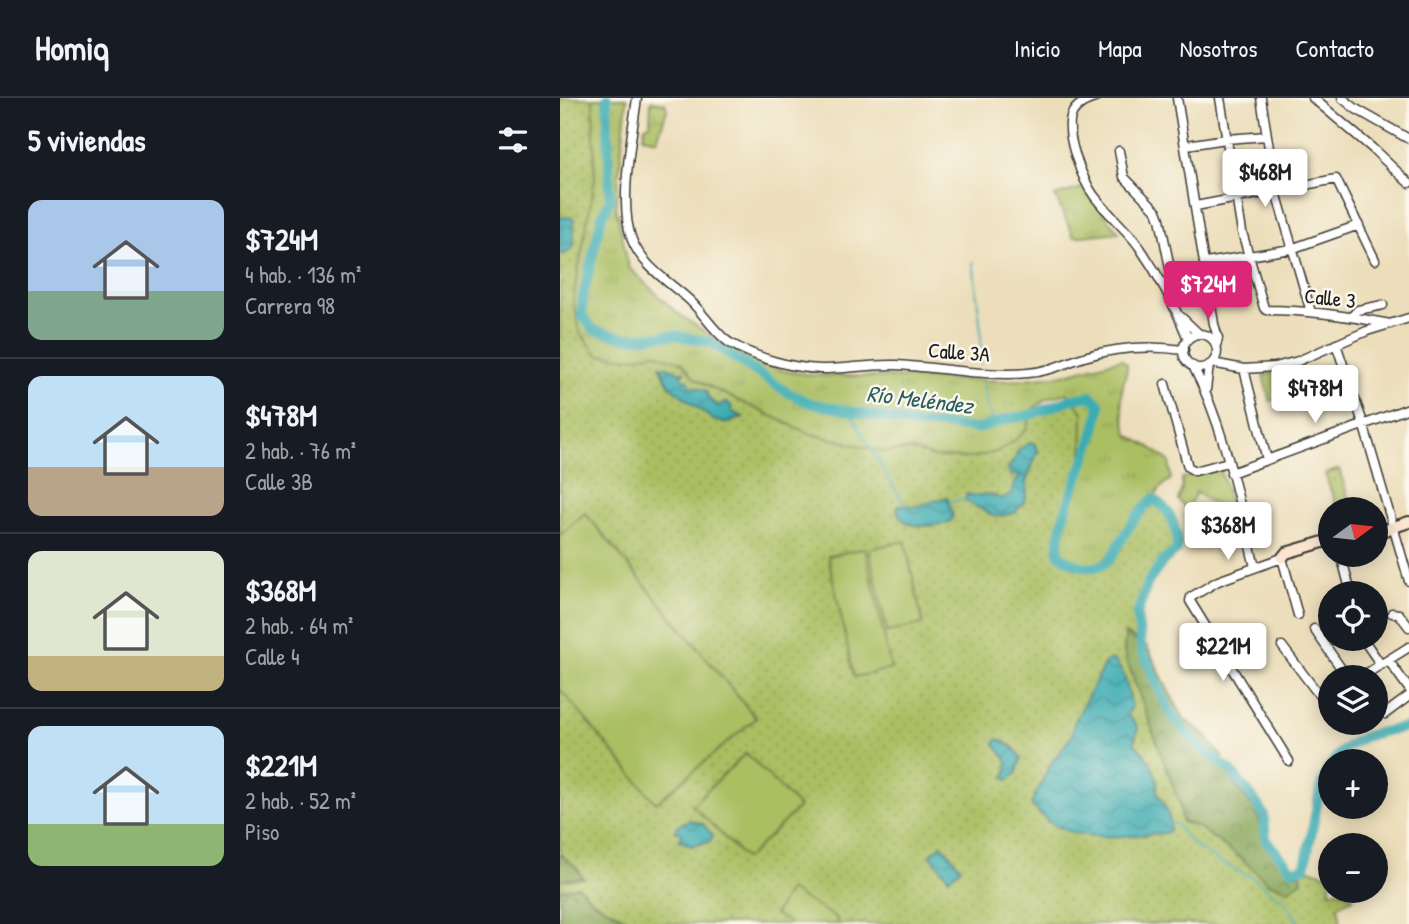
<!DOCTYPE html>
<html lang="es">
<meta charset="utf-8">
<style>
:root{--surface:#171b24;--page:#20242c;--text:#f1f3f6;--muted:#9ea1a6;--line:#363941;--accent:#db2777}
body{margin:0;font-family:"Patrick Hand",sans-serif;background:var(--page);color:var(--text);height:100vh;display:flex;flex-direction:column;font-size:26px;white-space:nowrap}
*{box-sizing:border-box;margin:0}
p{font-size:23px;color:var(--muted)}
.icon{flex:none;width:38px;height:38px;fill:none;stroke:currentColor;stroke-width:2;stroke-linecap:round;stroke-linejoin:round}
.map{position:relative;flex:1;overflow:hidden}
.side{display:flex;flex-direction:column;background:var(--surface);width:560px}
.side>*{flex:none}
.needle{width:46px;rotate:75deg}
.fabs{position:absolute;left:758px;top:399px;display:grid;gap:14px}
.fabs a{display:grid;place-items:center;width:70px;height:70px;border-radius:50%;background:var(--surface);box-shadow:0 4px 18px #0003;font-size:35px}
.price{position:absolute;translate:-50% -60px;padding:0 16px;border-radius:7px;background:#fff;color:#222;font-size:23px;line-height:46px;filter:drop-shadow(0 2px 4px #0008)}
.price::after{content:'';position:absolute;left:50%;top:42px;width:21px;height:16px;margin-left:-10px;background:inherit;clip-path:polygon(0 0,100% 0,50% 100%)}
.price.on{background:var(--accent);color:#fff}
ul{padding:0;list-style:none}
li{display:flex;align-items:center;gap:21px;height:175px;padding:0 28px}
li+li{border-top:2px solid var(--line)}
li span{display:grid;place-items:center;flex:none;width:196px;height:140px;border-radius:14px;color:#555}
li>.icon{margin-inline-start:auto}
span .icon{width:84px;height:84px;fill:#fffc;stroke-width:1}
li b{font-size:30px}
h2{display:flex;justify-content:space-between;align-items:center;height:84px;padding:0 28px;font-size:30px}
header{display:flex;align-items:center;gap:42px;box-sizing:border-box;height:98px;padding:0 35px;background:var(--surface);border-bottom:2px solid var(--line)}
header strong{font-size:33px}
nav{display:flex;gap:38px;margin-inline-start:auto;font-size:24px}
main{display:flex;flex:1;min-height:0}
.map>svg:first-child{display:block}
</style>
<header>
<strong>Homiq</strong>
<nav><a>Inicio</a><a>Mapa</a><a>Nosotros</a><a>Contacto</a></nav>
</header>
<main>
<section class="side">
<h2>5 viviendas<svg class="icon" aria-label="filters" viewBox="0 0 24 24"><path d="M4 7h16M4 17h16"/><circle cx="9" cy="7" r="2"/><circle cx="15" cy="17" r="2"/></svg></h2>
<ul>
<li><span style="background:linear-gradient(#a9c7e8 65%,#7fa58c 0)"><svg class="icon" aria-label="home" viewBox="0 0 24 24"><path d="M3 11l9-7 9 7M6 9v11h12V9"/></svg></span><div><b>$724M</b><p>4 hab. · 136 m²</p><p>Carrera 98</p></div></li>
<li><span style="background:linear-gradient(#bfe0f5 65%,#b9a48a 0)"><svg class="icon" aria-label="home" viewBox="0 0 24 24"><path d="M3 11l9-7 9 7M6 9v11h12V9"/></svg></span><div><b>$478M</b><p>2 hab. · 76 m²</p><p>Calle 3B</p></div></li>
<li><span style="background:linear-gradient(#dfe7d0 75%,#c2b280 0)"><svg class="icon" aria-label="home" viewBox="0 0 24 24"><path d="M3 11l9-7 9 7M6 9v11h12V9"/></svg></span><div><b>$368M</b><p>2 hab. · 64 m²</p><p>Calle 4</p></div></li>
<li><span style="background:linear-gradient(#bfe0f5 70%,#8fb573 0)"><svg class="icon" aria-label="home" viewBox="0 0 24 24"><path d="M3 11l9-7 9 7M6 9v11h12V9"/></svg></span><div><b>$221M</b><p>2 hab. · 52 m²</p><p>Piso</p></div></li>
</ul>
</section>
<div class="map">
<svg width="849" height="826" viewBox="0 0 849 826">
<defs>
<pattern id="grass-dots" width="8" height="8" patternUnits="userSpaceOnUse" patternTransform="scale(1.75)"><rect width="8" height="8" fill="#aabe62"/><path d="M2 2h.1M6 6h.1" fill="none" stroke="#92a354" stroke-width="1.8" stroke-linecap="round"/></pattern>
<pattern id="forest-crowns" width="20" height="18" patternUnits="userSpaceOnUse" patternTransform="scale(1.75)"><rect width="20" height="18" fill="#87a558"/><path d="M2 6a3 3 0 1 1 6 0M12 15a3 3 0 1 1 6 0" fill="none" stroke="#6e8648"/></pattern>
<pattern id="wetland-marsh" width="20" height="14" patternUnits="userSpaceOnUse" patternTransform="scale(1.75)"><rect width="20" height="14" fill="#aabe62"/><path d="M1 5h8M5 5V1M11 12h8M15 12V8" fill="none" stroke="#92a354"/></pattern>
<pattern id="park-tufts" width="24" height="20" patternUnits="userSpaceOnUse" patternTransform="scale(1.75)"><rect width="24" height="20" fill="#aabe62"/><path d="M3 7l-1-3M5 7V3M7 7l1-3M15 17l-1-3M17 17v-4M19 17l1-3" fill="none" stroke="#92a354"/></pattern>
<pattern id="water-waves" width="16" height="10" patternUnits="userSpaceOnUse" patternTransform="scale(1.75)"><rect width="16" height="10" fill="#3aacb2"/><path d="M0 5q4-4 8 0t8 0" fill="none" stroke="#308b90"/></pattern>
</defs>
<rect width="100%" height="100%" fill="#fbf7ec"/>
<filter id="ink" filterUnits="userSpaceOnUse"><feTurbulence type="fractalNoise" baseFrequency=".0143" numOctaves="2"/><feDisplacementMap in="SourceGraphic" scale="14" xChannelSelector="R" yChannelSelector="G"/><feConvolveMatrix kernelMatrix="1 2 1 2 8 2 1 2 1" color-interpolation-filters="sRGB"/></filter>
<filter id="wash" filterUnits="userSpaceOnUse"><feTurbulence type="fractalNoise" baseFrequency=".00686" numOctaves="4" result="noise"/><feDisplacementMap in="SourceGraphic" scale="28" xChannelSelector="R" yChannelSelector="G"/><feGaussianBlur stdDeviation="1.57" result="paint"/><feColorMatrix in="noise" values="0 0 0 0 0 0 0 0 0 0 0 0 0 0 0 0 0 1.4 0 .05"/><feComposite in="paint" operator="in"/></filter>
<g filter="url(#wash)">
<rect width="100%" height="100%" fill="#ecdeba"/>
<path fill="url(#grass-dots)" stroke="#636d3f" stroke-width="2" d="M0 0H47L33 158 184 266 470 317 512 301 531 298 526 361 505 409 499 433 532 470 548 463 573 422 593 401C612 412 618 431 617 452L604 462 588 484 577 517 582 552 602 595 655 662 671 673 693 700 704 717 706 742 732 772 745 769 770 778V793H782L794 800 778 808 781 826H0Z
M779 371 789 402 776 407 765 376Z"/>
<path fill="url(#forest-crowns)" stroke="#52603a" stroke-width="2" d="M565 536 587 548 609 594 625 622 643 634 663 660 678 692 697 713 702 735 708 749 733 776H741L742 783 729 792 708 785 682 761 638 729 622 724 620 707 564 555Z
M0 756 16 769 23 780 0 782Z
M18 788 33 803 76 826H0V792Z"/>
<path fill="url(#wetland-marsh)" stroke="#636d3f" stroke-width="2" d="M91 3 105 5 107 12 97 42 83 39 85 28 90 26Z"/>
<path fill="url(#park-tufts)" stroke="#636d3f" stroke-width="2" d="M33 0H67L56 109 69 170 116 214 160 244 190 261 224 273 252 277 448 283 503 277 561 261 567 266C568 275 564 279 563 287 559 305 564 321 568 337L590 349 609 363 611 381C601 388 600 391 593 401 589 408 580 413 574 421 551 453 547 491 498 456L499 433 505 409 522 371 523 314 507 295 486 301 474 310 467 331 453 344 436 354 411 360 374 359 351 352 324 354 248 335 160 294 134 280 123 265 95 255 73 260 38 257 20 235 13 201 35 82Z
M522 90 559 134 514 139 495 98Z
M740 267 748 293 710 303 703 278Z
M660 371 678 429 668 415 636 395 626 411 618 402 622 390V380Z"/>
<path fill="#aabe62" stroke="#636d3f" stroke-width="2" d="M25 415 196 620 96 705 0 591V437Z
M345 443 363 526 327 534 309 451Z
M305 450 331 571 294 579 268 458Z
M186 655 239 709 186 761 132 707Z
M229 792 278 821 275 826H231L215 816Z"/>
<path fill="url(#water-waves)" stroke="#2b6467" stroke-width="2" d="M11 119 14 121V148L7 155 0 156V120Z
M100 268 108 269 121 275 125 273 122 277 123 282H129V288H134L146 293 149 301 157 307 167 304 171 307 172 314 183 319 169 325 153 322 110 288Z
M470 345H474L478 353 466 384 467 396 465 403 455 415 435 419 406 403V396C420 401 426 391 441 401L451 397 453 387 460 379 459 377 451 378 448 370 455 361 458 352Z
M387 399 393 417 391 423 387 425C369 429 341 432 337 410L339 407 358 408Z
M549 562H554L564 577 572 608 567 617 576 626 578 632 574 645C587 658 600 674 597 695 606 708 611 718 610 733L606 735C570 737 523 746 491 725 484 721 477 712 471 706L491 665 512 638 514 625 545 565Z
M439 641 454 650 461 660 457 675 448 682 444 679C453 665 443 658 435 646V643Z
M129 722 143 726 153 738 150 744 131 748 119 742 122 737 119 733 115 734 116 729Z
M382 747 401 770 389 780 370 757Z"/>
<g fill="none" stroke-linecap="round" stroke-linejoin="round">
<path stroke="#3aacb2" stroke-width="2" d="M413 163 421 234V266
M422 283 427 309 435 324
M289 313 344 406
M389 404 405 401
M610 725 616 727 633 747 660 764 695 781 712 795 725 802 739 826"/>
<path stroke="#3aacb2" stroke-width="10" d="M47 0 50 102 42 118 23 198 22 217 34 232 66 240 114 237 150 244 227 294 250 305 358 327H388L418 331 447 321 470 317 512 301 531 298 540 307C533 361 500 401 498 456 512 466 533 476 548 463 552 460 555 453 557 449 568 431 577 415 593 401 612 412 618 431 617 452L604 462 588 484 577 517 582 552 611 617 640 649 671 673 693 700 704 717 706 742 732 772 745 769 761 686 770 667
M773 663C794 636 818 634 849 629"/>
</g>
</g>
<g filter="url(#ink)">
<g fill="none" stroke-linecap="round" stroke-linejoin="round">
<g stroke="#3b3934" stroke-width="11">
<path id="street" d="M77 0C72 39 58 106 72 142 82 167 106 182 126 199 142 212 154 235 170 245 197 260 231 270 261 271 286 271 311 266 336 267 377 269 428 279 468 275 488 274 505 265 524 259 557 249 589 247 624 252
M535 0C526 3 518 6 513 14 502 32 523 84 535 99 548 116 565 130 578 147 599 177 615 207 628 241
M617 0 654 226 658 240 656 248
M660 0 682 134 704 210 706 212C748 212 789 218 830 226
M701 0 716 94 751 214
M753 0 812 50 849 85
M782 0 796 11 849 41
M627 47 666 41 707 38
M559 53 564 79 597 113 600 121 611 175 610 184 606 189
M636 108 776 81 815 162
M646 165 731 151 799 127
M620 218 639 236
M792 218 798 212 823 207
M623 253a17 17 0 1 1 34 0a17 17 0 1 1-34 0Z
M776 246 803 325 849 483
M652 265 684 271 715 269 738 263 807 233 849 220
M633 268C665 330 678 401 695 469
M684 271 707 362
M605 286 628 369 635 373 668 364
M646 292 649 267
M671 375 849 310
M781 457 791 495
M832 515 839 516 849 529
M754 531 787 579
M803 541 821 567
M722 548 762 601 770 600
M829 563 849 591
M801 579 849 549
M825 616 849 598
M729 663 630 503 631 499 658 483 722 460 738 517"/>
</g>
<g stroke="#3b3934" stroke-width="14">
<path id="secondary" d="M816 435 849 424
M722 460 726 455 770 442"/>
</g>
<use href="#street" stroke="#fff" stroke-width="8"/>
<use href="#secondary" stroke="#fce5d0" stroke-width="10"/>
</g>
</g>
<g text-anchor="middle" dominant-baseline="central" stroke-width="5" stroke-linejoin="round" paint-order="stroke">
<g font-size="21" fill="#1c1c1c" stroke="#fbf7ec">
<text transform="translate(770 200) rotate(6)">Calle 3</text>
<text transform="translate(399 254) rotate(4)">Calle 3A</text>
</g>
<g font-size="23" font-style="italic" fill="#2a5d60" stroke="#fbf7ec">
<text transform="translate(360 301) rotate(7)">Río Meléndez</text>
</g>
</g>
</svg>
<div class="fabs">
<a><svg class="needle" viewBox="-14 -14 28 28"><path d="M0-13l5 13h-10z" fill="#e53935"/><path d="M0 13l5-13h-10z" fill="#9ea1a6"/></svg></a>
<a><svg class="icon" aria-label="locate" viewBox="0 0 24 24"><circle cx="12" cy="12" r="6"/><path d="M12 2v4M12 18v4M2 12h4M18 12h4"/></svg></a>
<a><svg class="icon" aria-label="layers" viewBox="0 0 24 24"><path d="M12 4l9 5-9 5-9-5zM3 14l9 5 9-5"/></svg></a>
<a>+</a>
<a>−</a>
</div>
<b class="price" style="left:705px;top:111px">$468M</b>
<b class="price on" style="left:648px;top:223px">$724M</b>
<b class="price" style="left:755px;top:327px">$478M</b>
<b class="price" style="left:668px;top:464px">$368M</b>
<b class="price" style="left:663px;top:585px">$221M</b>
</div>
</main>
